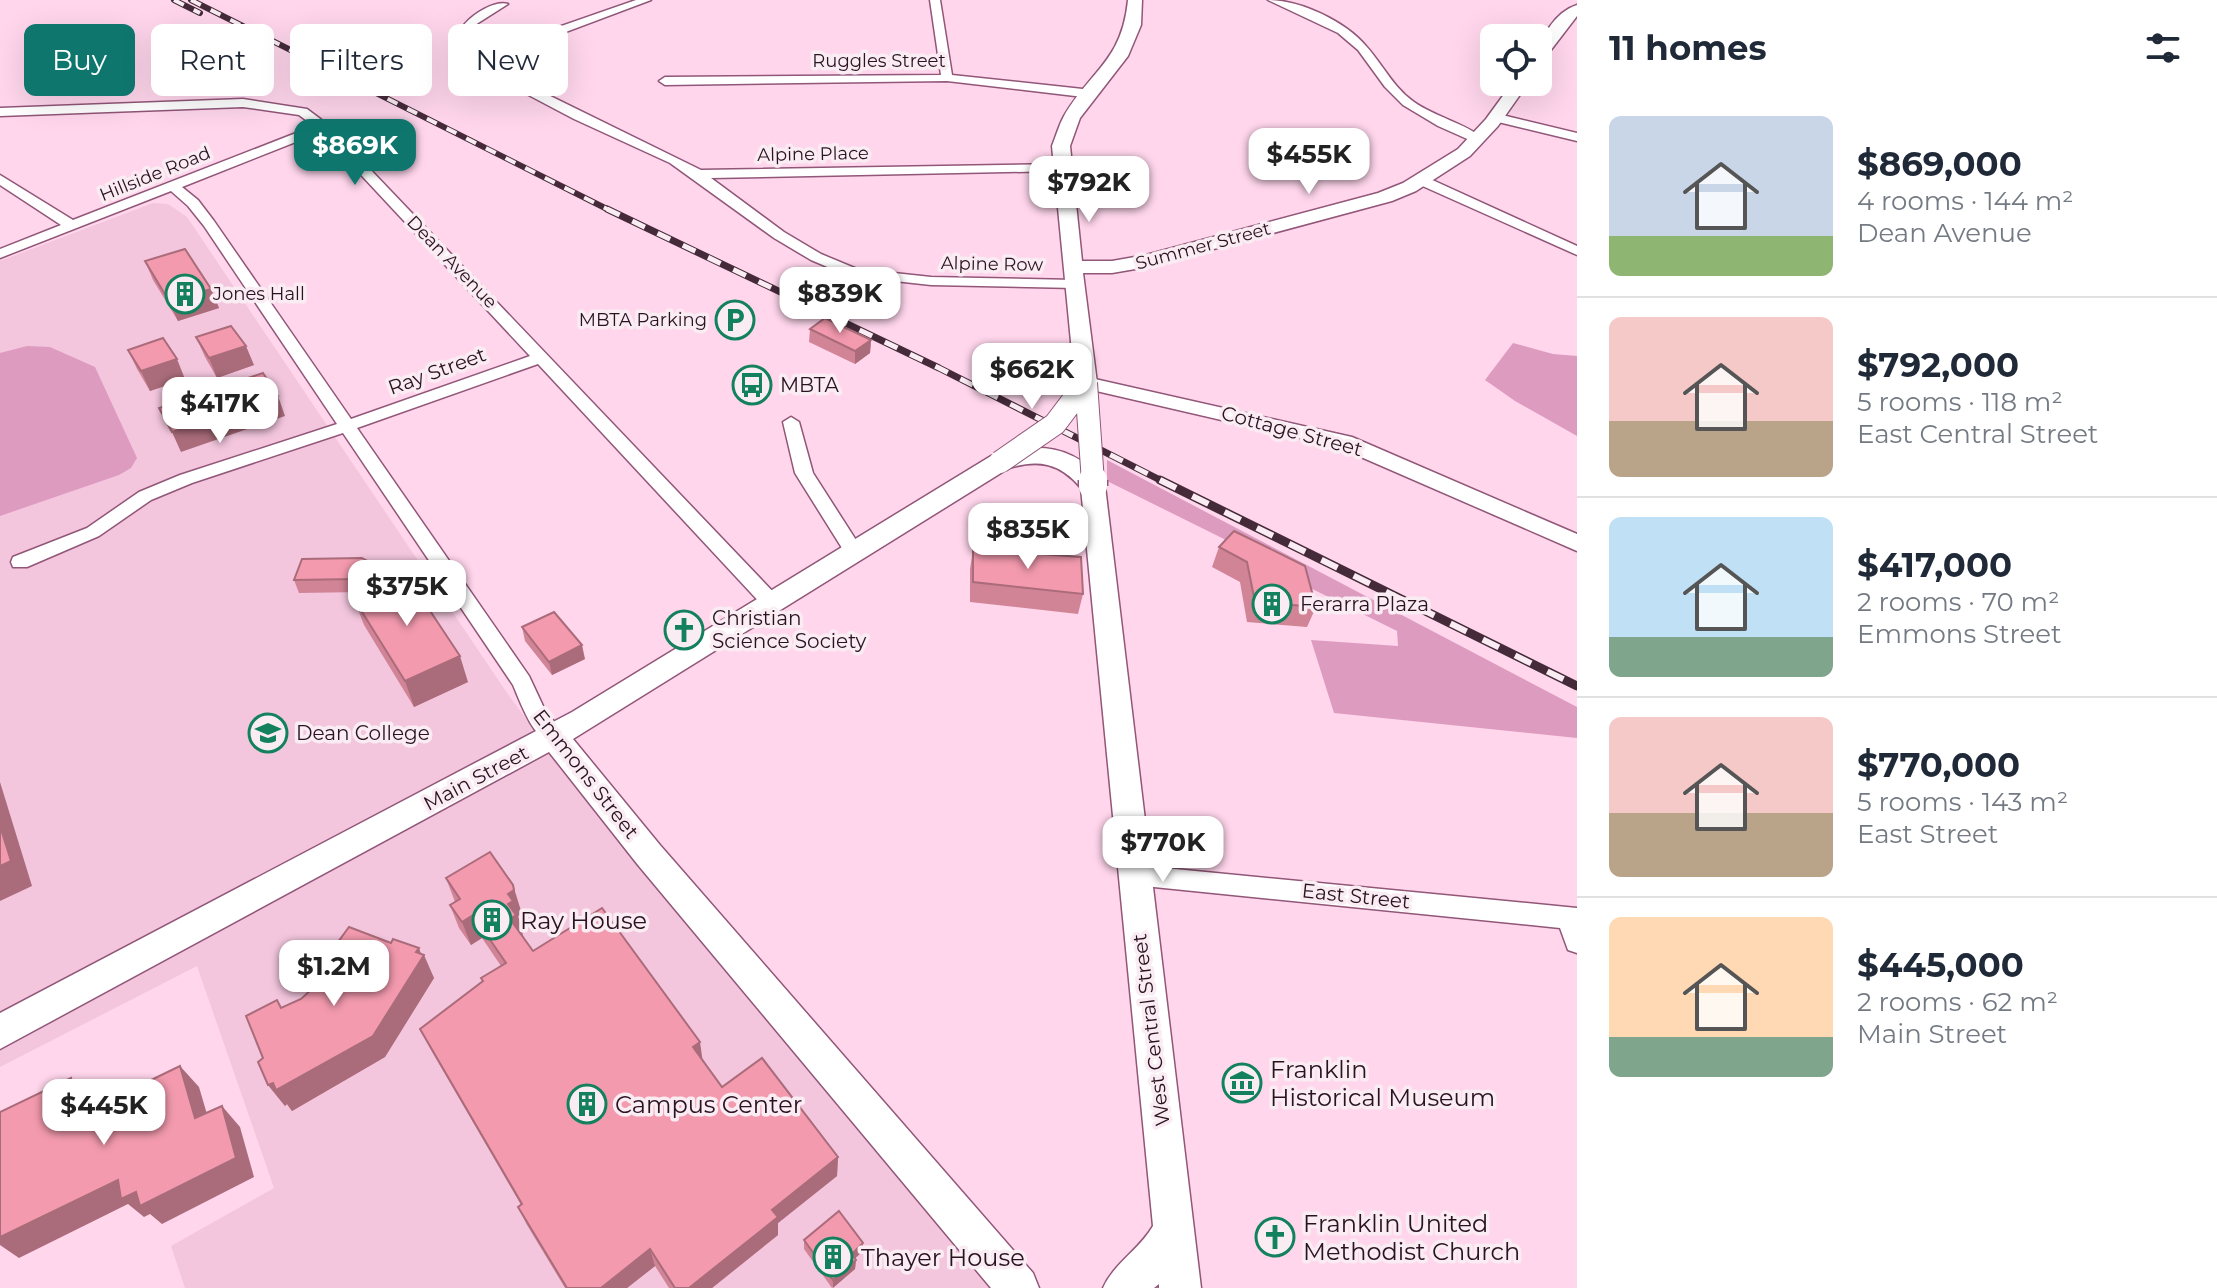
<!DOCTYPE html>
<meta charset="utf-8">
<style>
:root{--surface:#fff;--page:#f6f6f7;--text:#1f2937;--muted:#747a83;--line:#e0e1e3;--accent:#0f766e}
body{margin:0;font-family:Montserrat,sans-serif;background:var(--page);color:var(--text);height:100vh;display:flex;flex-direction:column;font-size:30px;white-space:nowrap}
*{box-sizing:border-box;margin:0}
p{font-size:26px;color:var(--muted)}
.icon{flex:none;width:44px;height:44px;fill:none;stroke:currentColor;stroke-width:2;stroke-linecap:round;stroke-linejoin:round}
.map{position:relative;flex:1;overflow:hidden}
.drawer{display:flex;flex-direction:column;background:var(--surface);width:640px}
.drawer>*{flex:none}
.hud{position:absolute;left:24px;top:24px;width:760px;height:72px;display:flex;gap:16px}
.tools{position:absolute;left:1480px;top:24px;display:grid;gap:16px}
.tools a{display:grid;place-items:center;width:72px;height:72px;border-radius:12px;background:var(--surface);box-shadow:0 8px 32px #0002;font-size:40px}
.price{position:absolute;translate:-50% -68px;padding:0 18px;border-radius:16px;background:#fff;color:#222;font-size:26px;line-height:52px;filter:drop-shadow(0 2px 4px #0008)}
.price::after{content:'';position:absolute;left:50%;top:48px;width:24px;height:18px;margin-left:-12px;background:inherit;clip-path:polygon(0 0,100% 0,50% 100%)}
.price.current{background:var(--accent);color:#fff}
ul{padding:0;list-style:none}
li{display:flex;align-items:center;gap:24px;height:200px;padding:0 32px}
li+li{border-top:2px solid var(--line)}
li span{display:grid;place-items:center;flex:none;width:224px;height:160px;border-radius:12px;color:#555}
li>.icon{margin-inline-start:auto}
span .icon{width:96px;height:96px;fill:#fffc;stroke-width:1}
li b{font-size:34px}
h2{display:flex;justify-content:space-between;align-items:center;height:96px;padding:0 32px;font-size:34px}
.chip{padding:0 28px;border-radius:12px;background:var(--surface);box-shadow:0 8px 32px #0002;font-size:28px;line-height:72px}
.chip.current{background:var(--accent);color:#fff}
main{display:flex;flex:1;min-height:0}
.map>svg:first-child{display:block}
</style>
<main>
<div class="map">
<svg width="1577" height="1288" viewBox="0 0 1577 1288">
<rect width="100%" height="100%" fill="#ffd6ec"/>
<path fill="#f3c6de" d="M153 203 168 204 187 217 507 693 565 772 993 1288H185L171 1246 274 1188 197 966 0 1067V261Z"/>
<path fill="#de9bc0" d="M1513 343 1553 354 1577 356V436L1515 401 1485 380Z
M27 346 50 347 95 367 137 458 131 468 119 475 0 516V353Z
M1107 460 1577 707V738L1334 713 1311 640 1398 646 1397 631 1230 548 1224 539 1107 481Z"/>
<g fill="none" stroke-linecap="round" stroke-linejoin="round">
<g stroke="#915678" stroke-width="3">
<path id="minor" d="M636 0H651L483 63 701 170 1066 164 1067 167 1061 171 711 178 784 232 821 254 857 269 931 277 1075 280 1082 284 1075 288 931 285 849 276 811 260 774 238 670 163 574 119 468 63 495 50 469 36 464 25C473 14 495 0 508 4L475 25 478 32 504 46Z
M930 0H940L952 75 1092 90 1098 94 1092 98 947 81 665 85 659 81 665 77 941 75Z
M1268 0C1300 0 1345 21 1366 46 1383 65 1393 87 1414 102 1435 117 1465 123 1484 139L1474 142 1438 126 1403 105 1385 87 1358 50 1338 33Z
M243 99 307 109 327 124 779 598 782 603 779 608H765L538 364 357 428 529 676 543 706 564 736 561 742C536 750 521 703 513 685L343 433 192 483 151 500 99 536 27 567H13L11 562 13 557 87 528 139 492 180 475 337 424 204 226 188 206 171 191 0 258V249L61 225 0 185V175L73 220 314 126 299 115 243 107 0 116V108ZM321 132 530 356 351 419 214 221 198 200 182 187Z
M1498 114 1577 133V141L1494 121 1492 118Z
M1418 178H1428L1577 246V255L1418 184Z
M791 417 799 422 813 473 863 551 861 556H847L795 473 783 422Z
M1134 865 1577 908V953L1568 950 1560 928 1134 885 1126 882 1122 875 1126 868Z"/>
</g>
<g stroke="#915678" stroke-width="3">
<path id="tertiary" d="M1086 377 1352 437 1577 534V551L1338 447 1079 387 1076 383Z"/>
</g>
<g stroke="#915678" stroke-width="3">
<path id="secondary" d="M1128 0H1142L1141 25 1128 56 1080 118 1070 146 1082 261H1112L1146 255 1378 193 1403 183 1458 149 1486 119 1513 82H1529L1498 126 1470 156 1416 191 1392 201 1147 267 1112 273H1083L1097 383 1094 388H1078L1075 383 1052 146C1056 136 1059 125 1064 116 1091 70 1122 61 1128 0Z
M1577 5V16L1544 59 1538 61C1538 39 1555 12 1577 5Z
M1028 448C1060 446 1088 458 1105 486L1201 1288H1159V1284L1154 1288H1103C1114 1263 1139 1250 1153 1226L1081 488C1060 463 1039 459 1009 468L573 739 660 845 1033 1273 1039 1288H991L638 865 549 752 0 1049V1013L572 712 991 456Z"/>
</g>
<use href="#minor" fill="#fff" fill-rule="evenodd"/>
<use href="#tertiary" fill="#fff" fill-rule="evenodd"/>
<use href="#secondary" fill="#fff" fill-rule="evenodd"/>
<g stroke="#452b3a" stroke-width="6">
<path id="rail-far2" d="M174 0 200 13
M191 0 611 211"/>
</g>
<g stroke="#452b3a" stroke-width="7">
<path id="rail-far1" d="M607 209 939 368 1164 482"/>
</g>
<g stroke="#452b3a" stroke-width="9">
<path id="rail" d="M1160 480 1577 686"/>
</g>
<use href="#rail-far2" stroke="#faecf3" stroke-width="4" stroke-dasharray="11" stroke-linecap="butt"/>
<use href="#rail-far1" stroke="#faecf3" stroke-width="5" stroke-dasharray="14" stroke-linecap="butt"/>
<use href="#rail" stroke="#faecf3" stroke-width="6" stroke-dasharray="18" stroke-linecap="butt"/>
<g stroke="#915678" stroke-width="24" stroke-linecap="butt">
<path id="secondary-bridge-far1" d="M1086 383 1093 482
M1000 462 1055 424 1086 383"/>
</g>
<g stroke="#915678" stroke-width="31" stroke-linecap="butt">
<path id="secondary-bridge" d="M1093 480V486"/>
</g>
<use href="#secondary-bridge-far1" stroke="#fff" stroke-width="22"/>
<use href="#secondary-bridge" stroke="#fff" stroke-width="28"/>
</g>
<path fill="#d18496" d="M145 261 211 289 219 308 178 321 153 280Z
M810 329 871 340 870 353 855 364 809 342Z
M196 337 254 365 217 378 205 357Z
M128 350 185 379 150 391 137 369Z
M1234 531 1316 607 1307 627 1247 622 1240 582 1212 567 1219 547Z
M973 549 1083 594 1078 614 970 602V569Z
M371 563 376 576 371 587 361 592 299 593 294 580Z
M354 599 468 682 414 707 364 625Z
M522 627 585 659 552 675 525 641Z
M446 878 521 909 522 914 518 916 521 925 519 926 523 936 533 951 702 1059 722 1087 838 1157 837 1176 778 1223V1235L712 1288H669L655 1266 627 1288H565L527 1225 518 1207 521 1205 431 1050 420 1029 483 981 481 978 501 966 482 938 471 945 459 928 450 905 455 902Z
M330 953 421 954 434 978 385 1057 292 1111 287 1104 285 1106 268 1085 263 1058 282 1008 301 999 338 966Z
M804 1240 863 1243 862 1252 855 1258 856 1260 855 1269 832 1288 804 1249Z"/>
<path fill="#aa6c7a" d="M211 289 219 308 178 321 169 301Z
M871 340 870 353 855 364V351Z
M246 346 254 365 217 378 209 358Z
M177 359 185 379 150 391 141 371Z
M278 396 285 416 181 452 172 432Z
M371 563 376 576 371 587 361 592 356 579Z
M582 645 585 659 552 675 549 662Z
M460 656 468 682 414 707 405 681Z
M0 782 32 886 0 901Z
M513 885 522 914 518 916 524 939 510 919 508 894Z
M473 915 482 938 471 945 462 922Z
M419 948 422 957 424 955 434 978 385 1057 292 1111 287 1104 285 1106 268 1085Z
M700 1042 703 1063 693 1047Z
M180 1066 199 1087 214 1138 195 1118Z
M71 1078 94 1098 102 1135 79 1115Z
M222 1106 240 1127 254 1177 162 1224 150 1214 144 1217 128 1204 19 1258 0 1245V1237Z
M838 1157 837 1176 778 1223V1235L712 1288H689L772 1210Z
M863 1243 862 1252 851 1262 852 1254Z
M650 1249 655 1266 627 1288H601Z
M856 1260 855 1269 833 1288V1280Z"/>
<path fill="#f39aae" stroke="#aa6c7a" stroke-width="2" d="M185 249 211 289 169 301 145 261Z
M825 318 871 340 855 351 810 329Z
M231 326 246 346 209 358 196 337Z
M163 338 177 359 141 371 128 350Z
M263 373 278 396 172 432 159 408Z
M1234 531 1305 566 1316 607 1255 602 1247 562 1219 547Z
M973 549 1081 557 1083 594 973 582Z
M362 558 371 563 366 574 356 579 294 580 302 559Z
M407 576 460 656 405 681 354 599Z
M554 612 582 645 549 662 522 627Z
M0 826 11 861 0 866Z
M490 852 513 885 514 890 508 894 513 901 508 904 516 915 510 919 533 951 602 908 700 1042 693 1047 722 1087 762 1058 838 1157 772 1210 778 1217 689 1288H675L650 1249 601 1288H567L518 1207 522 1204 420 1029 483 981 481 978 506 963 473 915 462 922 450 905 460 899 446 878Z
M349 927 391 943 393 939 419 948 416 952 424 955 373 1036 276 1090 273 1083 268 1085 258 1062 263 1058 246 1016 277 1000 281 1008 301 999 346 958 330 953Z
M180 1066 195 1118 222 1106 236 1158 140 1206 136 1192 121 1199 118 1180 0 1237V1112L71 1078 79 1115Z
M839 1211 863 1243 852 1254 856 1260 833 1280 804 1240Z"/>
<defs>
<g id="building-ring" transform="scale(2)"><circle r="9.5" fill="#faecf3" stroke="#13815e" stroke-width="1.5"/><path d="M-4-6H4V6H1V3H-1V6H-4ZM-2.5-4.3h1.7v1.8h-1.7ZM.8-4.3h1.7v1.8H.8ZM-2.5-1h1.7V.8h-1.7ZM.8-1h1.7V.8H.8Z" fill="#13815e"/></g>
<g id="parking-ring" transform="scale(2)"><circle r="9.5" fill="#faecf3" stroke="#13815e" stroke-width="1.5"/><path d="M-3.5-5.5H1a3.5 3.5 0 0 1 0 7H-1V5.5H-3.5ZM-1-3.4V-.6H.8a1.4 1.4 0 0 0 0-2.8Z" fill="#13815e"/></g>
<g id="bus-ring" transform="scale(2)"><circle r="9.5" fill="#faecf3" stroke="#13815e" stroke-width="1.5"/><path d="M-5-6H5V4H4V6H2V4H-2V6H-4V4H-5ZM-3.5-4V0h7V-4ZM-3.5 1.2v1.5H-2V1.2ZM2 1.2v1.5H3.5V1.2Z" fill="#13815e"/></g>
<g id="church-ring" transform="scale(2)"><circle r="9.5" fill="#faecf3" stroke="#13815e" stroke-width="1.5"/><path d="M-1.2-6h2.4v3.5h3.3v2.4h-3.3V6h-2.4V-.1h-3.3v-2.4h3.3Z" fill="#13815e"/></g>
<g id="university-ring" transform="scale(2)"><circle r="9.5" fill="#faecf3" stroke="#13815e" stroke-width="1.5"/><path d="M0-5L7-2L0 1L-7-2ZM-4 1L0 2.5L4 1V4Q0 6-4 4Z" fill="#13815e"/></g>
<g id="museum-ring" transform="scale(2)"><circle r="9.5" fill="#faecf3" stroke="#13815e" stroke-width="1.5"/><path d="M0-6L6-3V-2H-6V-3ZM-5-1h2V3h-2ZM-1-1h2V3h-2ZM3-1h2V3H3ZM-6 4H6V6H-6Z" fill="#13815e"/></g>
</defs>
<g fill-rule="evenodd">
<use href="#building-ring" x="185" y="294"/>
<use href="#parking-ring" x="735" y="320"/>
<use href="#bus-ring" x="752" y="385"/>
<use href="#building-ring" x="1272" y="604"/>
<use href="#church-ring" x="684" y="630"/>
<use href="#university-ring" x="268" y="733"/>
<use href="#building-ring" x="492" y="920"/>
<use href="#museum-ring" x="1242" y="1083"/>
<use href="#building-ring" x="587" y="1104"/>
<use href="#church-ring" x="1275" y="1237"/>
<use href="#building-ring" x="833" y="1257"/>
</g>
<g text-anchor="middle" dominant-baseline="central" stroke-width="7" stroke-linejoin="round" paint-order="stroke">
<g font-size="18" fill="#2a1220" stroke="#faecf3">
<text x="879" y="61">Ruggles Street</text>
<text transform="translate(813 154) rotate(-1)">Alpine Place</text>
<text transform="translate(155 174) rotate(-22)">Hillside Road</text>
<text transform="translate(1203 246) rotate(-15)">Summer Street</text>
<text transform="translate(452 262) rotate(46)">Dean Avenue</text>
<text transform="translate(992 264) rotate(1)">Alpine Row</text>
</g>
<g font-size="18" fill="#2a1220" stroke="#faecf3" text-anchor="start">
<text x="213" y="294">Jones Hall</text>
<text x="707" y="320" text-anchor="end">MBTA Parking</text>
</g>
<g font-size="20" fill="#2a1220" stroke="#faecf3">
<text transform="translate(437 371) rotate(-20)">Ray Street</text>
<text transform="translate(1292 431) rotate(15)">Cottage Street</text>
<text transform="translate(586 774) rotate(52)">Emmons Street</text>
<text transform="translate(476 778) rotate(-28)">Main Street</text>
<text transform="translate(1356 896) rotate(6)">East Street</text>
<text transform="translate(1151 1030) rotate(-97)">West Central Street</text>
</g>
<g font-size="20" fill="#2a1220" stroke="#faecf3" text-anchor="start">
<text x="780" y="385">MBTA</text>
<text x="1300" y="604">Ferarra Plaza</text>
<text x="712" y="618">Christian<tspan x="712" dy="23">Science Society</tspan></text>
<text x="296" y="733">Dean College</text>
</g>
<g font-size="24" fill="#2a1220" stroke="#faecf3" text-anchor="start">
<text x="520" y="920">Ray House</text>
<text x="1270" y="1069">Franklin<tspan x="1270" dy="28">Historical Museum</tspan></text>
<text x="615" y="1104">Campus Center</text>
<text x="1303" y="1223">Franklin United<tspan x="1303" dy="28">Methodist Church</tspan></text>
<text x="861" y="1257">Thayer House</text>
</g>
</g>
</svg>
<div class="tools">
<a><svg class="icon" aria-label="locate" viewBox="0 0 24 24"><circle cx="12" cy="12" r="6"/><path d="M12 2v4M12 18v4M2 12h4M18 12h4"/></svg></a>
</div>
<b class="price current" style="left:355px;top:187px">$869K</b>
<b class="price" style="left:1309px;top:196px">$455K</b>
<b class="price" style="left:1089px;top:224px">$792K</b>
<b class="price" style="left:840px;top:335px">$839K</b>
<b class="price" style="left:1032px;top:411px">$662K</b>
<b class="price" style="left:220px;top:445px">$417K</b>
<b class="price" style="left:1028px;top:571px">$835K</b>
<b class="price" style="left:407px;top:628px">$375K</b>
<b class="price" style="left:1163px;top:884px">$770K</b>
<b class="price" style="left:334px;top:1008px">$1.2M</b>
<b class="price" style="left:104px;top:1147px">$445K</b>
<div class="hud">
<a class="chip current">Buy</a>
<a class="chip">Rent</a>
<a class="chip">Filters</a>
<a class="chip">New</a>
</div>
</div>
<section class="drawer">
<h2>11 homes<svg class="icon" aria-label="filters" viewBox="0 0 24 24"><path d="M4 7h16M4 17h16"/><circle cx="9" cy="7" r="2"/><circle cx="15" cy="17" r="2"/></svg></h2>
<ul>
<li><span style="background:linear-gradient(#c9d6e8 75%,#8fb573 0)"><svg class="icon" aria-label="home" viewBox="0 0 24 24"><path d="M3 11l9-7 9 7M6 9v11h12V9"/></svg></span><div><b>$869,000</b><p>4 rooms · 144 m²</p><p>Dean Avenue</p></div></li>
<li><span style="background:linear-gradient(#f6c9c9 65%,#b9a48a 0)"><svg class="icon" aria-label="home" viewBox="0 0 24 24"><path d="M3 11l9-7 9 7M6 9v11h12V9"/></svg></span><div><b>$792,000</b><p>5 rooms · 118 m²</p><p>East Central Street</p></div></li>
<li><span style="background:linear-gradient(#bfe0f5 75%,#7fa58c 0)"><svg class="icon" aria-label="home" viewBox="0 0 24 24"><path d="M3 11l9-7 9 7M6 9v11h12V9"/></svg></span><div><b>$417,000</b><p>2 rooms · 70 m²</p><p>Emmons Street</p></div></li>
<li><span style="background:linear-gradient(#f6c9c9 60%,#b9a48a 0)"><svg class="icon" aria-label="home" viewBox="0 0 24 24"><path d="M3 11l9-7 9 7M6 9v11h12V9"/></svg></span><div><b>$770,000</b><p>5 rooms · 143 m²</p><p>East Street</p></div></li>
<li><span style="background:linear-gradient(#ffd9b3 75%,#7fa58c 0)"><svg class="icon" aria-label="home" viewBox="0 0 24 24"><path d="M3 11l9-7 9 7M6 9v11h12V9"/></svg></span><div><b>$445,000</b><p>2 rooms · 62 m²</p><p>Main Street</p></div></li>
</ul>
</section>
</main>
